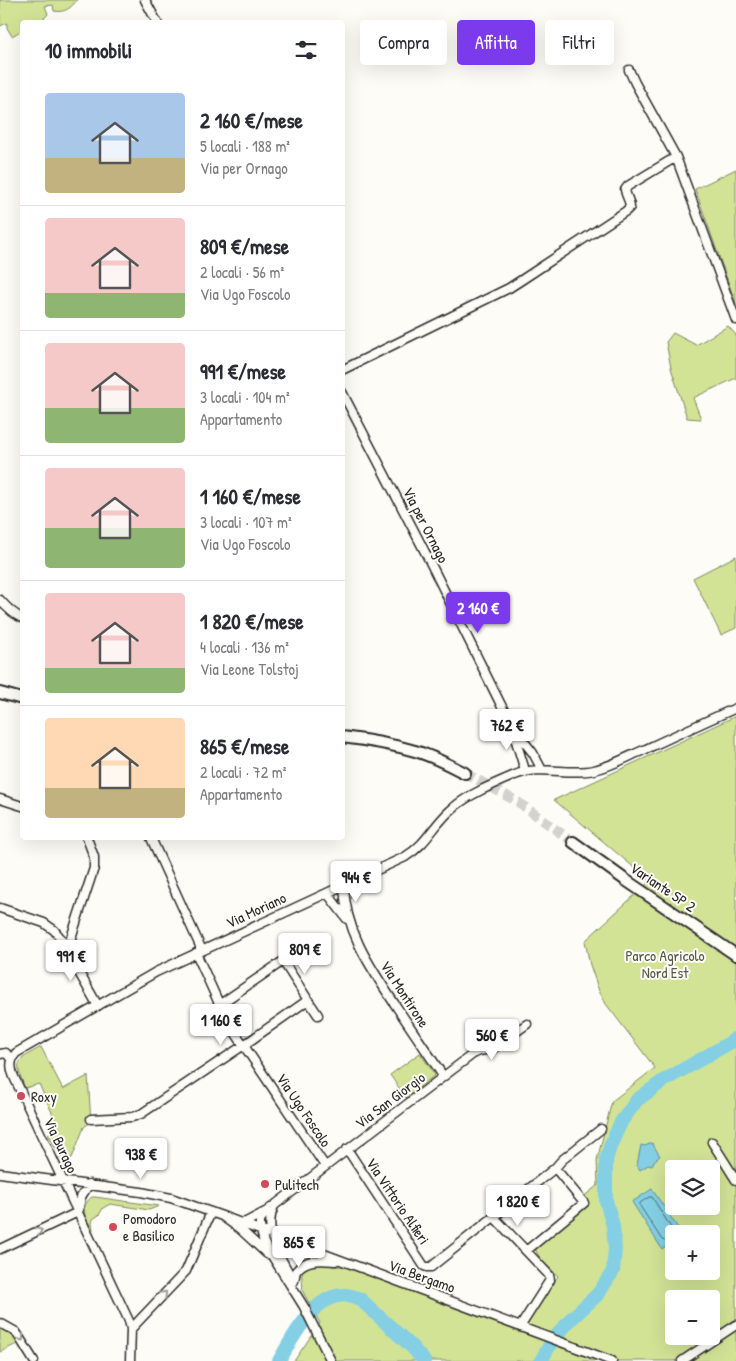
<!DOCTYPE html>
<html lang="it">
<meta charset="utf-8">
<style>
:root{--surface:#fff;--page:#f2f2f3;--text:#2b2b33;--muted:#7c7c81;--line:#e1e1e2;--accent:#7c3aed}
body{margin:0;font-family:"Patrick Hand",sans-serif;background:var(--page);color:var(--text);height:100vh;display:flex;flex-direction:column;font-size:19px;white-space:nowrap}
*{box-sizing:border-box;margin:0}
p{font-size:16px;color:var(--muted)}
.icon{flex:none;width:28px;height:28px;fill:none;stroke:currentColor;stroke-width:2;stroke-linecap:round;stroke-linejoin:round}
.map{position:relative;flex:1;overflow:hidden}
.drawer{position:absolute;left:20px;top:20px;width:325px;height:820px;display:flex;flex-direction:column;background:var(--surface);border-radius:5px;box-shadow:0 5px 20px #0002}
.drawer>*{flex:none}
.hud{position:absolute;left:360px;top:20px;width:300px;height:45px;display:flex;gap:10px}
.buttons{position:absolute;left:665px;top:1160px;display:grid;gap:10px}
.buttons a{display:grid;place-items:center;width:55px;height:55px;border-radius:5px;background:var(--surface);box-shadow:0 5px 20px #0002;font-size:25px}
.price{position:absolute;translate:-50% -42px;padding:0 11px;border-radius:5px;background:#fff;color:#222;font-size:16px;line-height:32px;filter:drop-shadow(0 1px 2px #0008)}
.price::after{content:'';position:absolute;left:50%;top:30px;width:15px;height:11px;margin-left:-8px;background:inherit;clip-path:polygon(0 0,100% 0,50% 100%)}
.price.selected{background:var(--accent);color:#fff}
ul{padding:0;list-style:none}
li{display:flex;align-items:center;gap:15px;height:125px;padding:0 25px}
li+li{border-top:1px solid var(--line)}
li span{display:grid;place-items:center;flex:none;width:140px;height:100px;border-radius:5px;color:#555}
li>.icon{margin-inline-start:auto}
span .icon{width:60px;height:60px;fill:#fffc;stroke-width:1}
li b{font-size:21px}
h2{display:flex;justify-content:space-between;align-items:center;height:60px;padding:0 25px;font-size:21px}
.chip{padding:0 18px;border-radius:5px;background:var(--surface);box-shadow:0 5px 20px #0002;font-size:18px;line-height:45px}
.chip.selected{background:var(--accent);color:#fff}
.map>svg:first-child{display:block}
</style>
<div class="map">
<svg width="736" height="1361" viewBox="0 0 736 1361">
<rect width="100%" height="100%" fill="#fdfcf7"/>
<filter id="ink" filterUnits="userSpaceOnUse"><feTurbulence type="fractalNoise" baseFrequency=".02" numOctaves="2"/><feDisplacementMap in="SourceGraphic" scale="10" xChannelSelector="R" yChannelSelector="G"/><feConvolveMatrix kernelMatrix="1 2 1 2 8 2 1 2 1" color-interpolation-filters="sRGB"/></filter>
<g filter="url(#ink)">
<path fill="#d2e396" stroke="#7e8760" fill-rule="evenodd" d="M0 0H77C71 8 65 13 54 11L53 5 45 6 48 14C41 23 34 22 22 22V30L12 36 7 28V23L0 26Z
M736 169V304L695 189Z
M728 326 736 335V378L693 398 701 419 687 418 671 368 666 342 673 333 696 345Z
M736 556V628L721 635 693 578Z
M736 716V1361H294L320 1323 302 1290C304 1284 300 1275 303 1269 311 1255 331 1269 342 1266L521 1331 558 1276C550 1268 538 1259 535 1248L586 1206 582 1198 598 1185 597 1160 612 1101 655 1068 606 1004 599 991 590 965 585 941 650 881 554 800ZM674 1169H711V1206H674ZM674 1234H711V1271H674ZM674 1299H711V1336H674Z
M41 1047 63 1089 88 1076 91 1122 84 1127 72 1158H61L48 1134 59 1128 39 1084 25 1088C14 1061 16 1061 41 1047Z
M420 1053 435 1075 406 1098 390 1075Z
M92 1197H95L159 1206 149 1210 110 1204 103 1208 99 1215 93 1219 92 1223 93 1230C85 1220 79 1206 92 1197Z
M0 1328 12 1334 19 1343 0 1352Z"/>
<path fill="#84cfe4" stroke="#608d9a" d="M652 1143 660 1156 654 1161 652 1166 648 1165 640 1170 637 1165 641 1145 645 1146Z
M652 1189 682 1234H674V1241L662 1249 632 1202Z"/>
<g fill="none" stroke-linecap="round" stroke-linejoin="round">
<path stroke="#4f6d75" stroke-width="1" d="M674 1237 665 1241 662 1240 640 1206V1203L649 1197H652L675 1234"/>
<path stroke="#84cfe4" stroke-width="14" d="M279 1361C295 1334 321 1280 360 1299L412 1347 424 1361
M541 1361 552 1341 571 1319 598 1294 613 1271 615 1249 613 1226 606 1201V1160L611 1144 621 1122 637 1100 663 1081 731 1042 736 1038"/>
<path stroke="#d3d2ce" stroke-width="10" stroke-dasharray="10 5" stroke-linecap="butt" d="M465 773 518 802 573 842"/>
<g stroke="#2b2b2b" stroke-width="11">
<path id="minor" d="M145 0 157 22
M629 70 635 83 676 157 736 320
M342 370 509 288 523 279 626 211 630 207C630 200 626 197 625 190L628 186 676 157
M342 392 425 552 511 725 524 767V772
M0 600C7 608 13 614 22 618
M514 729 533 753 542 770
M0 799 22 806
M151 838 200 946V951
M344 885C345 932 371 968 396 1006 412 1030 428 1053 443 1076
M327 893 347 919
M0 908 44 923 54 930 68 947 70 955 77 969 98 1006
M68 947 94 868V857L87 838
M196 953 226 1019 325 1166
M308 1000 318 1015
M0 1054 6 1053 12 1060
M91 1119 132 1117 141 1114 244 1045 308 1000 283 961 219 1005
M712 1142 736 1180
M347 1149 424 1266 427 1267H431L555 1168 562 1160 601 1129
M0 1173 141 1192 171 1198 222 1216 240 1229 267 1254
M274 1206C262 1233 281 1257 293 1281
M78 1212 81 1197 89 1184
M222 1216 612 1361
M494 1217 549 1275 550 1280 520 1327
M241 1223 246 1222 265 1212
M0 1249 78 1212
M526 1251 584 1203 555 1168
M294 1281 296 1271C306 1258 320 1260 335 1261
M304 1307 331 1361
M306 1310 264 1243 260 1226V1220L267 1211 473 1054 479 1051 492 1049 527 1024
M0 1323 16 1332 34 1361
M131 1329 186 1271 211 1212
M130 1361 131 1329 129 1321 14 1077C10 1068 10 1060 16 1053L156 972 405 857C428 843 433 825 452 809 467 795 496 783 515 775 541 764 568 776 594 770 612 766 629 756 646 749 676 735 706 721 736 708
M682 1361 736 1325"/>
</g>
<g stroke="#2b2b2b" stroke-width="14">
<path id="major" d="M0 693 22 699
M342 737C367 740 391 744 415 751 433 756 449 765 465 773
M573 842 624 879 736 955"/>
</g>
<use href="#minor" stroke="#fdfcf7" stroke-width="8"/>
<use href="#major" stroke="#fdfcf7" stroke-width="10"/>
</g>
<defs><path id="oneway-chevron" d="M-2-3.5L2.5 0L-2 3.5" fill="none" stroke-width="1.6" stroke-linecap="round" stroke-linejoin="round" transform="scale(1.25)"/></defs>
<g stroke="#9e9e9b">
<use href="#oneway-chevron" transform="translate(39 1231) rotate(-25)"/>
<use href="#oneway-chevron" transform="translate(164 1294) rotate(-46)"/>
<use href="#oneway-chevron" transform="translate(21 1338) rotate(55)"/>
</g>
</g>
<g fill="#d1495b" stroke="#fdfcf7" stroke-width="2">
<circle cx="21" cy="1096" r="5"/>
<circle cx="265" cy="1184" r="5"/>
<circle cx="113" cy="1227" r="5"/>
</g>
<g text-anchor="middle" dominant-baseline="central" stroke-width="4" stroke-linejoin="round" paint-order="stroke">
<g font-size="15" fill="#2b2b2b" stroke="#fdfcf7">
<text transform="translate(426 525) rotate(63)">Via per Ornago</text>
<text transform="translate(663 887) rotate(34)">Variante SP 2</text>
<text transform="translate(256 910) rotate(-25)">Via Moriano</text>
<text transform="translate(405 994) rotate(57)">Via Montirone</text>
<text transform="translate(390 1100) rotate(-37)">Via San Giorgio</text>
<text transform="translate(304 1110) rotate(56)">Via Ugo Foscolo</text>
<text transform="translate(61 1145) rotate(65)">Via Burago</text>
<text transform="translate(398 1201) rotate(56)">Via Vittorio Alfieri</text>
<text transform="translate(422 1276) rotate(20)">Via Bergamo</text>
</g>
<g font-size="15" fill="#555946" stroke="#fdfcf7">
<text x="665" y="955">Parco Agricolo<tspan x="665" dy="17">Nord Est</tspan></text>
</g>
<g font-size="15" fill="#2b2b2b" stroke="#fdfcf7" text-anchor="start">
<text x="31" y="1096">Roxy</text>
<text x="275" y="1184">Pulitech</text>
<text x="123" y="1218">Pomodoro<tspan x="123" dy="17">e Basilico</tspan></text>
</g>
</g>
</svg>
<div class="buttons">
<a><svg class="icon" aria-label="layers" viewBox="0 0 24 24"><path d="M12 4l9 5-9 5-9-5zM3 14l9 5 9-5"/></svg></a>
<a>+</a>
<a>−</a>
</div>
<b class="price selected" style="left:478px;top:634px">2 160 €</b>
<b class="price" style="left:507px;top:751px">762 €</b>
<b class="price" style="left:356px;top:903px">944 €</b>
<b class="price" style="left:305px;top:975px">809 €</b>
<b class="price" style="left:71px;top:982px">991 €</b>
<b class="price" style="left:221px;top:1046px">1 160 €</b>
<b class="price" style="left:492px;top:1061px">560 €</b>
<b class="price" style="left:141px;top:1180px">938 €</b>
<b class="price" style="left:518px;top:1227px">1 820 €</b>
<b class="price" style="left:299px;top:1268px">865 €</b>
<div class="hud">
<a class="chip">Compra</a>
<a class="chip selected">Affitta</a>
<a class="chip">Filtri</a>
</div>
<section class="drawer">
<h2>10 immobili<svg class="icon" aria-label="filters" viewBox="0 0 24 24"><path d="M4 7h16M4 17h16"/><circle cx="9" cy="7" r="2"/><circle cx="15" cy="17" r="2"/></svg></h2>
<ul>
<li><span style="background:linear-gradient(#a9c7e8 65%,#c2b280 0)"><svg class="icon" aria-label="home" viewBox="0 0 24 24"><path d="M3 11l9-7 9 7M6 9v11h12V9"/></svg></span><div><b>2 160 €/mese</b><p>5 locali · 188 m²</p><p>Via per Ornago</p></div></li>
<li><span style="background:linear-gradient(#f6c9c9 75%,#8fb573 0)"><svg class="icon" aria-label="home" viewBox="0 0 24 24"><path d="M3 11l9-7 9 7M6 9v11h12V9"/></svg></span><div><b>809 €/mese</b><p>2 locali · 56 m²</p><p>Via Ugo Foscolo</p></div></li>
<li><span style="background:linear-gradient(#f6c9c9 65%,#8fb573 0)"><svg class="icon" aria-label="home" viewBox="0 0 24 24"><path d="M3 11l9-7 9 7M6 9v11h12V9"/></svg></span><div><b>991 €/mese</b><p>3 locali · 104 m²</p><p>Appartamento</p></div></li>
<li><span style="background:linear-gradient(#f6c9c9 60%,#8fb573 0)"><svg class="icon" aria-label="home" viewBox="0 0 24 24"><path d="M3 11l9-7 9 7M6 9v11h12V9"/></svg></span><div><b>1 160 €/mese</b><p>3 locali · 107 m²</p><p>Via Ugo Foscolo</p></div></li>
<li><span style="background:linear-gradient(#f6c9c9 75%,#8fb573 0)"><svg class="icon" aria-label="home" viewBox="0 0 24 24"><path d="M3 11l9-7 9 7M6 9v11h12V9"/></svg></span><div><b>1 820 €/mese</b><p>4 locali · 136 m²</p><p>Via Leone Tolstoj</p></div></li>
<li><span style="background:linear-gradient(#ffd9b3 70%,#c2b280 0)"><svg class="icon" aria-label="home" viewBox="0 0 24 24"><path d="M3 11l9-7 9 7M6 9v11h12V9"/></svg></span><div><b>865 €/mese</b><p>2 locali · 72 m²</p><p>Appartamento</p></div></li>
</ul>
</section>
</div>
